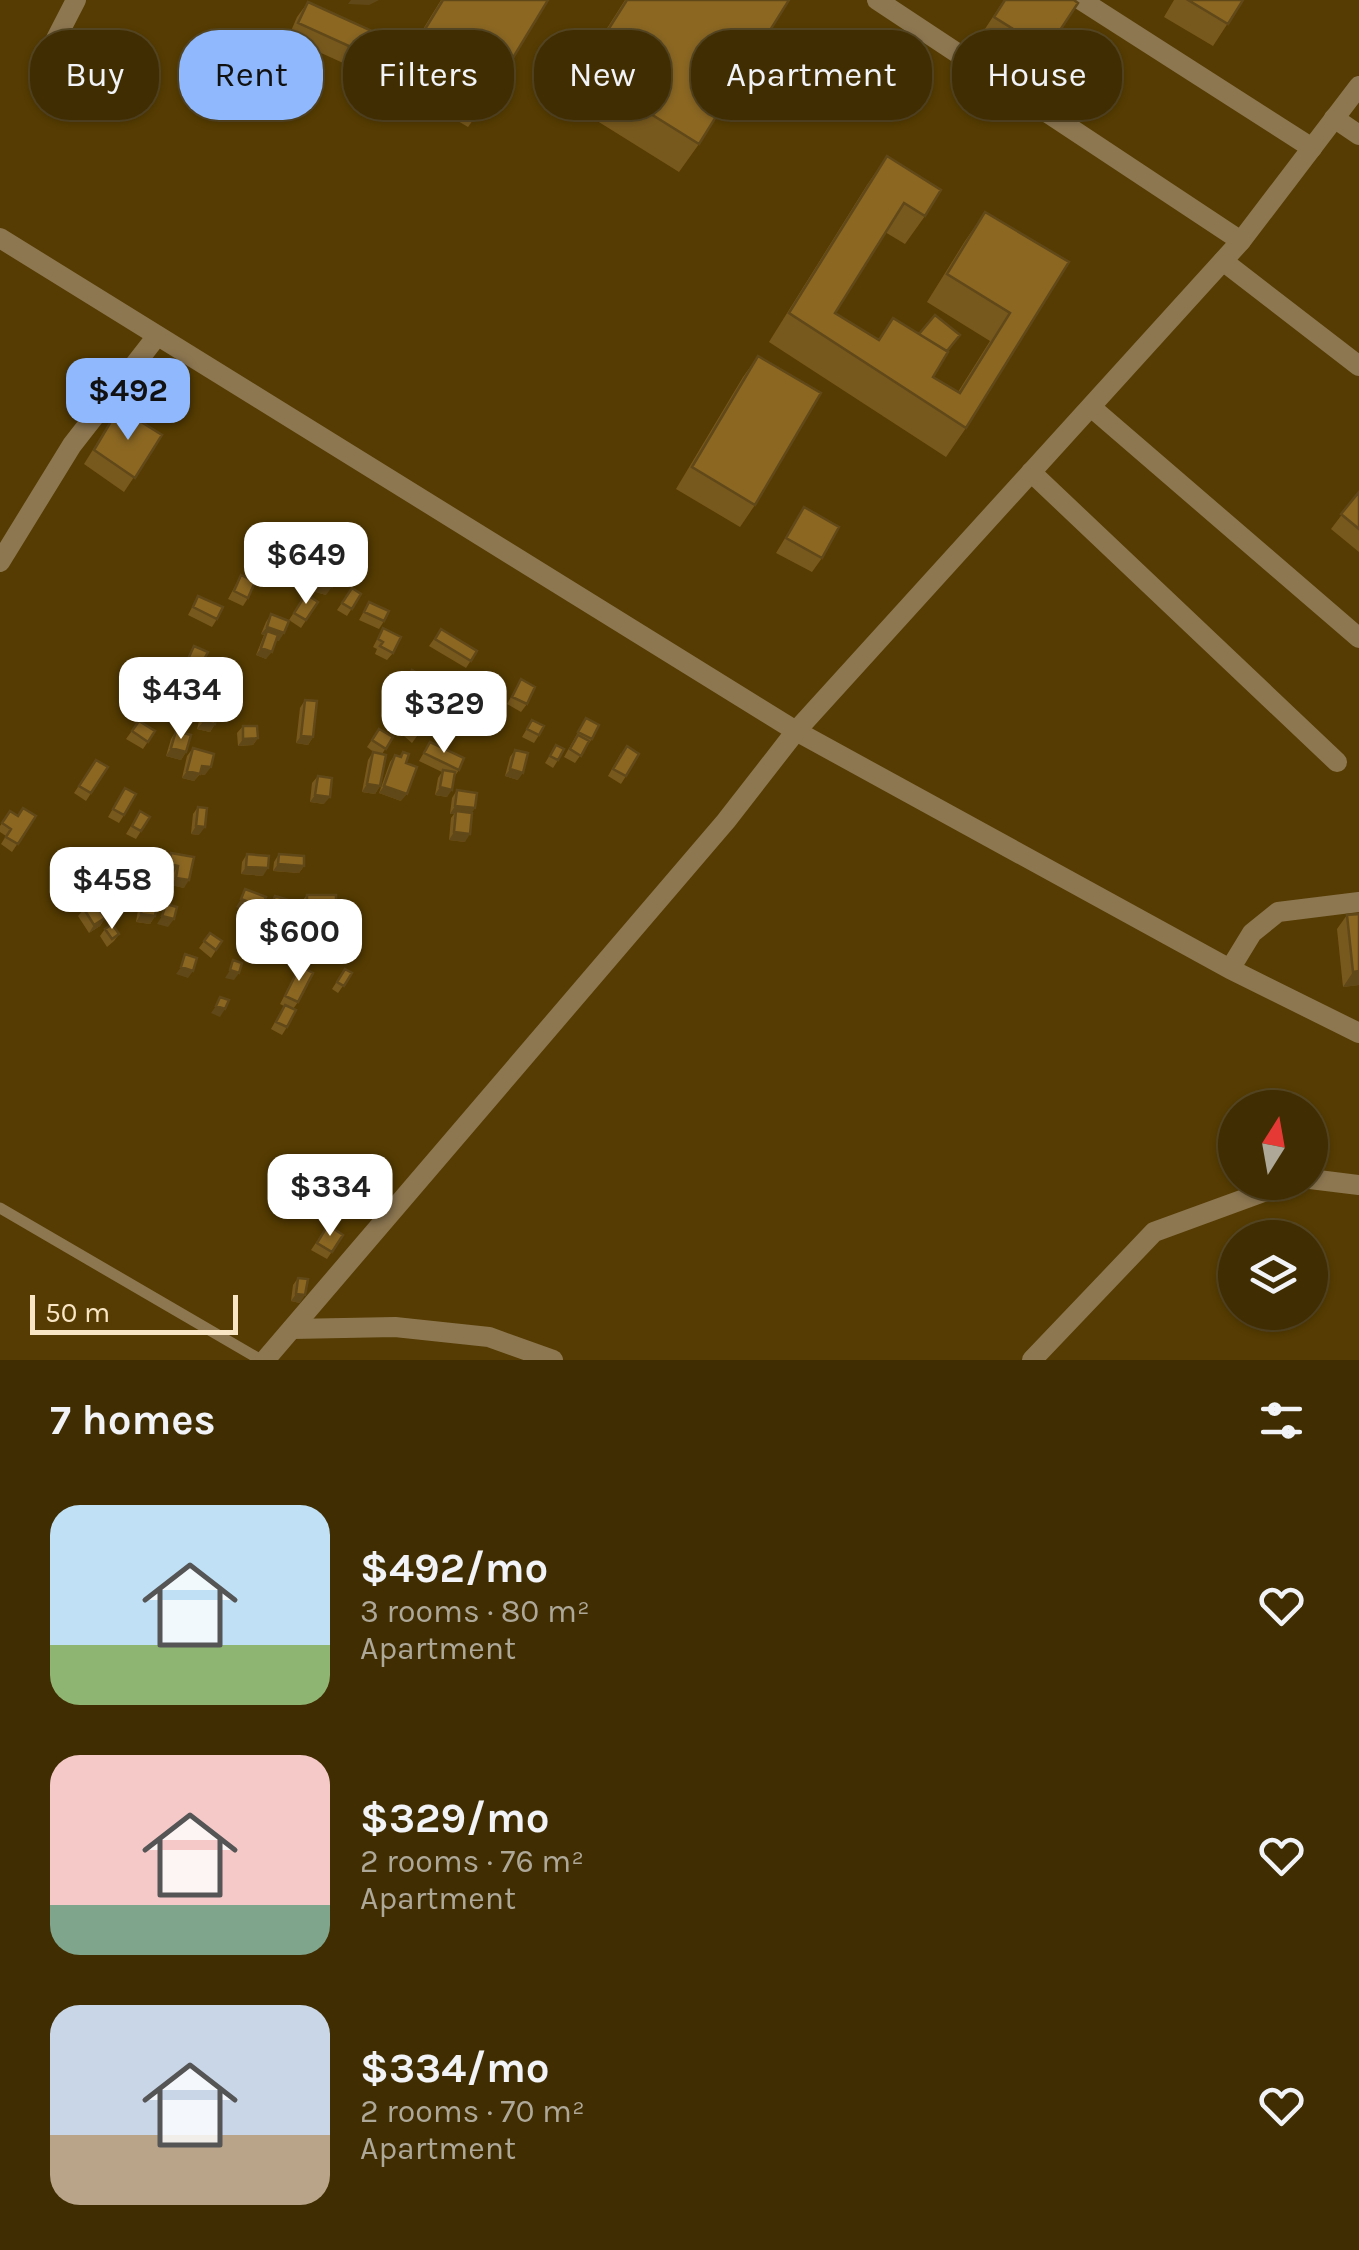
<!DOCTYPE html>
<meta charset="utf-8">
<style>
:root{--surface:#402d02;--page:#47350c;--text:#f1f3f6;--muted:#aea899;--line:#594924;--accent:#8fb8fd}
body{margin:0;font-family:Karla,sans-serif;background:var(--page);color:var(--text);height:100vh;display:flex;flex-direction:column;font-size:38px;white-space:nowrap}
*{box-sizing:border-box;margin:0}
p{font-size:32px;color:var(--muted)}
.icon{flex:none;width:55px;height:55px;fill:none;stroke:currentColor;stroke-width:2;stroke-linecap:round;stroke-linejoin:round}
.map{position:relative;height:1360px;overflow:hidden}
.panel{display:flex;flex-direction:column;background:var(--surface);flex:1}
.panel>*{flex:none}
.guide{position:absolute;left:30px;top:30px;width:1300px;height:90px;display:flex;gap:20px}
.needle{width:65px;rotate:11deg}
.fabs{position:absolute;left:1218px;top:1090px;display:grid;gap:20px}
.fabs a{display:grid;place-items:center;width:110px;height:110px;border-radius:50%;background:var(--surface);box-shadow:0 2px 8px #0004,0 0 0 2px var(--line);font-size:50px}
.scale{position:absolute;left:30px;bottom:25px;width:208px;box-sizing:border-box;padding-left:10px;border:5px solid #f9e6c5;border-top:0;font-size:28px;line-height:35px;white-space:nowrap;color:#f9e6c5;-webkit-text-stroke:8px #563c02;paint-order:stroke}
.price{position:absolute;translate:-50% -85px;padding:0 22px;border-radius:20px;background:#fff;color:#222;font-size:32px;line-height:65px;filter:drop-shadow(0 2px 5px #0008)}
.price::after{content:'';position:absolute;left:50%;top:60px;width:30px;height:22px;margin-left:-15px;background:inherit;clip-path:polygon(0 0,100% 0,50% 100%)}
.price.selected{background:var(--accent);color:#111}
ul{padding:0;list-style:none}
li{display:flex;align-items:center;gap:30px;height:250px;padding:0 50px}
li span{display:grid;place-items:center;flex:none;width:280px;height:200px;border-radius:30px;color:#555}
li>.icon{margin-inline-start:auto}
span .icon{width:120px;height:120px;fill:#fffc;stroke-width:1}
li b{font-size:42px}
h2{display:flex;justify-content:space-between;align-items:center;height:120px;padding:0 50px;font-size:42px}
.tag{padding:0 35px;border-radius:40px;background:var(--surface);box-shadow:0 2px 8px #0004,0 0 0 2px var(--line);font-size:35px;line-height:90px}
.tag.selected{background:var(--accent);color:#111}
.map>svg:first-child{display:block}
</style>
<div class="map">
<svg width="1359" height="1360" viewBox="0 0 1359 1360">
<rect width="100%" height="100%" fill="#563c02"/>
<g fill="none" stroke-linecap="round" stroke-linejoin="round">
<path stroke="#8d7751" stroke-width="11" d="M0 1208 261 1360"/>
<path stroke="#8d7751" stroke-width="20" d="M877 0 1241 241
M1081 0 1312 148
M41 68 76 0
M1334 118 1359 135
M1223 261 1359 366
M1091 407 1359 638
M1031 472 1337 762
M0 562 72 445 157 336
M796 731 1230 969 1359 1033
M1230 969 1252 933 1278 912 1359 902
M1310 1179 1359 1185
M292 1329 395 1327 489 1337 553 1360
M1032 1360 1154 1232 1291 1182"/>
<path stroke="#8d7751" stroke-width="20" d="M0 238 796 731
M265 1360 726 821 796 731 1241 241 1359 86"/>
</g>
<path fill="#78591d" d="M441 0H548L488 99 468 127 391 81Z
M625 0H789L699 144 679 172 562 99Z
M1004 0H1074L1047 50 1032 72 979 38Z
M1174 0H1243L1213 46 1164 17Z
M308 2 362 52 352 67 288 38 297 17Z
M1063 34 1074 40 1059 63 1049 57Z
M887 156 925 216 905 244 885 232 835 313 878 340 893 318 947 351 933 377 958 392 990 341 927 302 965 241 985 212 1069 262 966 428 946 457 769 342 867 185Z
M758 356 755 505 740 527 676 489 743 377Z
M119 408 162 435 124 492 84 464Z
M1359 492V552L1331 529Z
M804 507 822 558 812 572 776 553Z
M322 568 326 595 312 591 317 575Z
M241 575 248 598 243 606 228 599Z
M352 588 361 594 347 616 337 610Z
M306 594 318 602 301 628 289 620Z
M198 596 217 619 212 627 188 615Z
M369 602 384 621 379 629 359 620Z
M271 614 279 641 276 640 266 659 256 655 264 635 261 634 266 622Z
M383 628 393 653 387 660 375 654 377 649 373 647Z
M441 629 477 651 466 668 429 646Z
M194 646 202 663 197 670 184 664Z
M412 670 423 676 412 694 402 687Z
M445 678 447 703 442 710 430 704Z
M521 679 527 704 521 712 507 704Z
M305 700 313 737 308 745 296 743 300 708Z
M207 702 215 724 210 732 197 729 202 709Z
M425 708 433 714 412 743 404 736Z
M586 718 592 739 575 763 564 757Z
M532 720 539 735 534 743 522 737Z
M139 721 155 731 143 749 126 739Z
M243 726 258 738 253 745 238 746 237 733Z
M379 729 393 737 382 754 380 786 375 794 362 792 368 760 373 752 375 753 367 747Z
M176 731 186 752 181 760 166 756 171 739Z
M430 742 459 770 454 777 447 797 435 795 438 778 442 772 419 761Z
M556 745 558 760 553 768 545 763Z
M193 748 205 775 200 774 194 781 182 778 187 756Z
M515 750 518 780 505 776 510 757Z
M403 752 406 763 401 801 379 793 390 762 395 755 400 756Z
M621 753 626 776 621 784 608 776Z
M96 760 108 767 86 801 74 793Z
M318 776 324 804 310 802 312 783Z
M125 788 124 815 119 823 108 817Z
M457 790 472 814 465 842 449 840 451 818 454 814H450L452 798Z
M198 807 199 835 191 834 193 814Z
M10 811 18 816H36L12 852 1 844 6 836 0 832V826Z
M140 811 141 831 136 839 126 834Z
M171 853 194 857 184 888 171 885 173 874 164 872 166 860Z
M247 854 263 876 241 874 242 862Z
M279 854 304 866 299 873 273 871 274 862Z
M307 895 336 906 330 914 301 913V902Z
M143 903 155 916 150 924 136 922 138 910Z
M84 909 105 918 100 926 89 933 78 916Z
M1359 914V985L1343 987 1337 929 1347 915Z
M105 929 119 934 114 941 107 947 100 936Z
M210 933 222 941 211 958 199 948Z
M300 966 298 1002 293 1009 287 1027 282 1035 271 1029 284 1006 280 1004Z
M345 969 352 973 338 993 332 989Z
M328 1225 343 1235 327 1259 311 1250Z
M298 1278 300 1303 291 1301 293 1285Z"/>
<path fill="#614818" d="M351 0H379L369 5 348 4Z
M317 583 332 587 326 595 312 591Z
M267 627 284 633 279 641 266 636 267 631 264 635 261 634Z
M261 648 272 652 266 659 256 655Z
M203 722 215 724 210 732 197 729Z
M301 736 313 737 308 745 296 743Z
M258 738 253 745 238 746 243 739Z
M171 748 186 752 181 760 166 756Z
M202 766 211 767 205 775 200 774 194 781 182 778 187 771Z
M510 769 523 773 518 780 505 776Z
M367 784 380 786 375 794 362 792Z
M384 786 407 794 401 801 379 793Z
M440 787 452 790 447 797 435 795Z
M315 795 330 797 324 804 310 802Z
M455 806 475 808 470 816 456 811 454 814H450Z
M196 826 205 827 199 835 191 834Z
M454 832 470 834 465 842 449 840Z
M169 864 178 866 173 874 164 872Z
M278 864 304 866 299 873 273 871Z
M246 867 268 868 263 876 241 874Z
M176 878 189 880 184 888 171 885Z
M241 899 262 907 257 915 236 907Z
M307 906H336L330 914 301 913Z
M270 909 284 914 278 922 265 917Z
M141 914 155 916 150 924 136 922Z
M162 916 174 919 168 927 157 924Z
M105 918 100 926 89 933 94 925Z
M181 967 193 971 188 978 176 974Z
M230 970 239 973 234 980 225 978Z
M1359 971V985L1343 987 1353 972Z
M216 1006 225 1009 220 1017 211 1013Z
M296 1294 305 1295 300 1303 291 1301Z"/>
<path fill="#8b6722" stroke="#614818" stroke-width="2.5" d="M443 0H548L488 99 411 52Z
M627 0H789L699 144 582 71Z
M1005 0H1074L1078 3 1047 50 994 17Z
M1188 0H1243L1228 24Z
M308 2 372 31 362 52 298 23Z
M1063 34 1074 40 1064 56 1054 50Z
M887 156 941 190 925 216 904 203 835 313 879 340 893 318 948 352 933 377 960 393 1010 313 947 274 985 212 1069 262 966 428 789 313Z
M935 315 960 335 947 351 919 334Z
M758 356 821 393 755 505 692 467Z
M119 408 162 435 135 478 94 450Z
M1359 492V529L1341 514Z
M804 507 839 527 822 558 786 538Z
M322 568 336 572 332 587 317 583Z
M241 575 255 582 248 598 234 591Z
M352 588 361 594 352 609 342 603Z
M306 594 318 602 306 620 294 613Z
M198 596 223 607 217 619 193 607Z
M369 602 389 611 384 621 364 612Z
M271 614 289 621 284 633 267 627Z
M383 628 401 637 393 653 380 646 383 642 378 639Z
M441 629 477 651 471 661 435 639Z
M267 631 278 635 272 652 261 648Z
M194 646 208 652 202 663 189 657Z
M412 670 423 676 417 686 407 680Z
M445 678 457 685 447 703 435 696Z
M521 679 535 687 527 704 512 697Z
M305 700 317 701 313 737 301 736Z
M207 702 219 705 215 724 203 722Z
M425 708 433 714 418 735 409 729Z
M586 718 599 725 592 739 578 732Z
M532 720 544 726 539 735 527 729Z
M139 721 155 731 148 742 132 731Z
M243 726H257L258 738 243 739Z
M379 729 393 737 386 749 372 740Z
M176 731 191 735 186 752 171 748Z
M578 735 589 741 581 756 570 749Z
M430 742 464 758 459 770 424 753Z
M556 745 564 749 558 760 550 756Z
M627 746 639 754 626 776 613 769Z
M193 748 214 754 211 767 202 766 200 774 187 771Z
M515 750 528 753 523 773 510 769Z
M373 752 386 755 380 786 367 784Z
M403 752 409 754 406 763 417 767 407 794 384 786 395 755 401 757Z
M96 760 108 767 91 793 79 786Z
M443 770 455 772 452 790 440 787Z
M318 776 332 778 330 797 315 795Z
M125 788 136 794 124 815 113 809Z
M457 790 477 793 475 808 455 806Z
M198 807 207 808 205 827 196 826Z
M23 808 36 816 18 844 6 837 11 829 2 823 10 811 18 816Z
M140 811 150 817 141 831 132 826Z
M456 811 472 813 470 834 454 832Z
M171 853 194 857 189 880 176 878 178 866 169 864Z
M247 854 269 856 268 868 246 867Z
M279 854 304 856V866L278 864Z
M245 889 266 897 262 907 241 899Z
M307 895H336V906H307Z
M275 896 289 900 284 914 270 909Z
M94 902 105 918 94 925 84 909Z
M143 903 157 905 155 916 141 914Z
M166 904 177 907 174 919 162 916Z
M1359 914V971L1353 972 1347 915Z
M112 924 119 934 112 939 105 929Z
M210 933 222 941 216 950 204 941Z
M185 954 197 958 193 971 181 967Z
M233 960 242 963 239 973 230 970Z
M300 966 313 973 298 1002 285 996Z
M345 969 352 973 344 986 337 982Z
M220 997 229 1000 225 1009 216 1006Z
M285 1005 296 1010 287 1027 276 1022Z
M328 1225 343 1235 332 1252 317 1243Z
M298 1278 308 1279 305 1295 296 1294Z"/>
</svg>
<div class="fabs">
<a><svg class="needle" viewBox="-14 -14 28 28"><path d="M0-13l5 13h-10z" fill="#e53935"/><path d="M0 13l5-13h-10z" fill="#aea899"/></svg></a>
<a><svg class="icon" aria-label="layers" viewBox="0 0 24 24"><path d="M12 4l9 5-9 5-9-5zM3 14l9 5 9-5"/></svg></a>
</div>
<div class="scale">50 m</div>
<b class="price selected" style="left:128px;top:443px">$492</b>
<b class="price" style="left:306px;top:607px">$649</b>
<b class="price" style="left:181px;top:742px">$434</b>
<b class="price" style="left:444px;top:756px">$329</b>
<b class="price" style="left:112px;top:932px">$458</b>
<b class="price" style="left:299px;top:984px">$600</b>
<b class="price" style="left:330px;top:1239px">$334</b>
<div class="guide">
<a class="tag">Buy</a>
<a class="tag selected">Rent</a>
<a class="tag">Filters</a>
<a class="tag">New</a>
<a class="tag">Apartment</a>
<a class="tag">House</a>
</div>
</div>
<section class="panel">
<h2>7 homes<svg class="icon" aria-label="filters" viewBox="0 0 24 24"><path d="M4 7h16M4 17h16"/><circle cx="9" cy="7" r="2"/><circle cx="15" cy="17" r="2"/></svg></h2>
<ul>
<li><span style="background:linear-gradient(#bfe0f5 70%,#8fb573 0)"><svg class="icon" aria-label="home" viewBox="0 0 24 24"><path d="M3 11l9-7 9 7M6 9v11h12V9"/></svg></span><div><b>$492/mo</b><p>3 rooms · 80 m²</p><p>Apartment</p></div><svg class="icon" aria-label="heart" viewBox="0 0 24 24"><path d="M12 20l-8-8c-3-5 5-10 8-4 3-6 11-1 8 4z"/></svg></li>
<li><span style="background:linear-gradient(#f6c9c9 75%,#7fa58c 0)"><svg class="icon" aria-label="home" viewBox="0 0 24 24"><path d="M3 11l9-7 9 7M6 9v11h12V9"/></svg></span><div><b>$329/mo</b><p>2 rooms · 76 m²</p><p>Apartment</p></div><svg class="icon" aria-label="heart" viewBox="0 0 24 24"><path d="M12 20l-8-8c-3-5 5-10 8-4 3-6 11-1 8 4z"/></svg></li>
<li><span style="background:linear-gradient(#c9d6e8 65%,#b9a48a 0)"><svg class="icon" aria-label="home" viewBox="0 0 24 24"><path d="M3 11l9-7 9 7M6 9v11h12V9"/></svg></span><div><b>$334/mo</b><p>2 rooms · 70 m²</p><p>Apartment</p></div><svg class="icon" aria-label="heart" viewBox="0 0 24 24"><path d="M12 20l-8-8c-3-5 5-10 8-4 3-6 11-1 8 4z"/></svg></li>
</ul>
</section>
